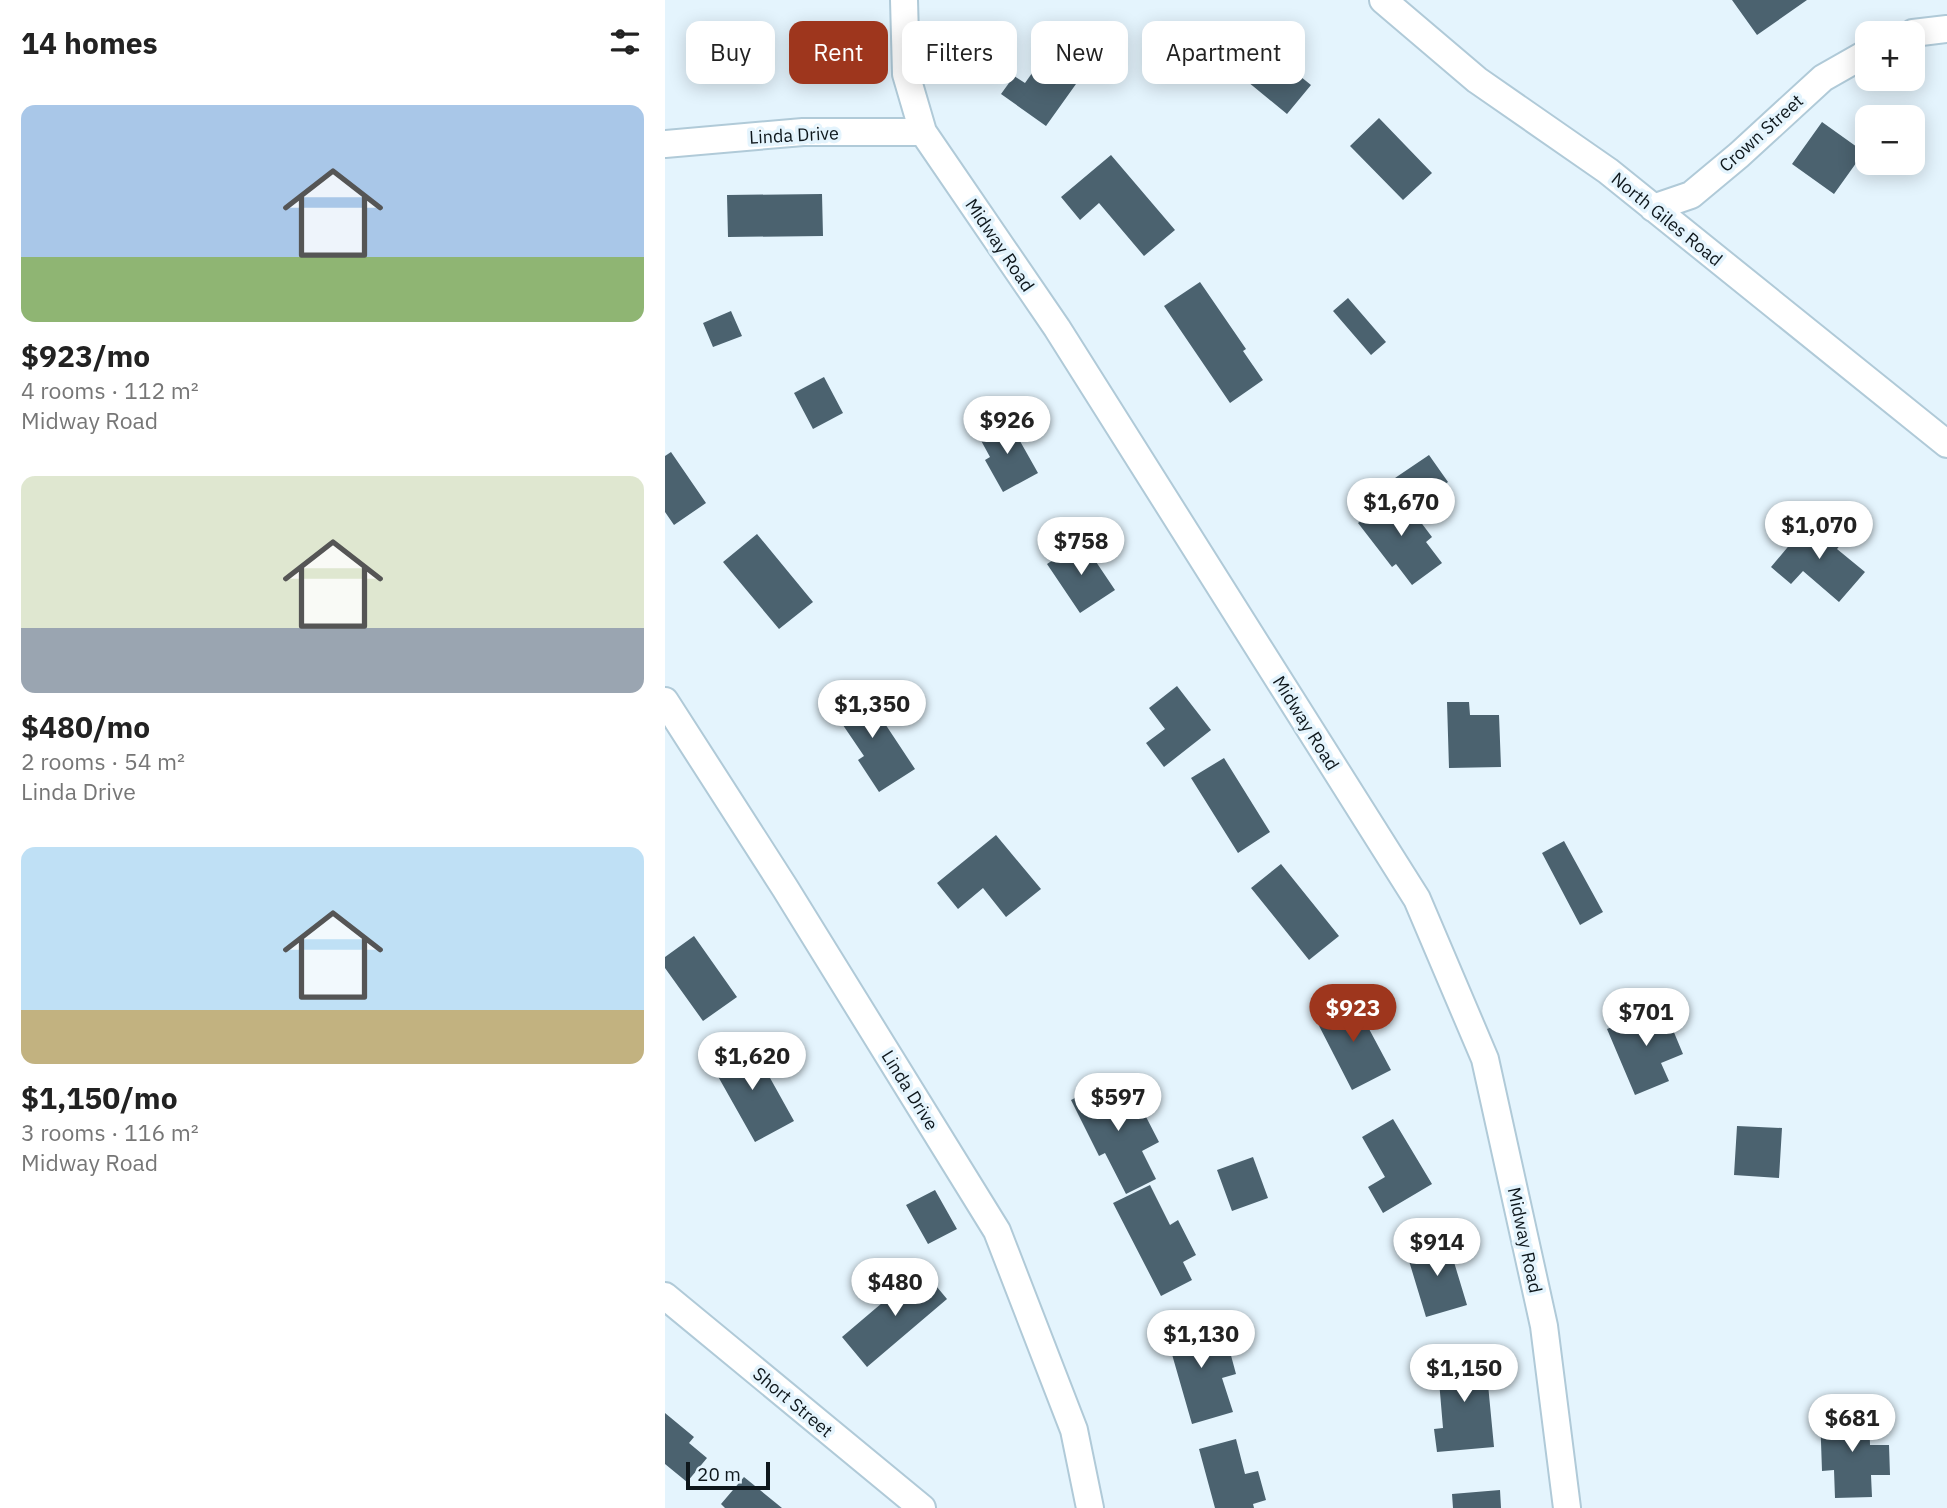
<!DOCTYPE html>
<meta charset="utf-8">
<style>
:root{--surface:#fff;--page:#f2f2f2;--text:#222;--muted:#767676;--accent:#9e361d}
body{margin:0;font-family:"IBM Plex Sans",sans-serif;background:var(--page);color:var(--text);height:100vh;display:flex;flex-direction:column;font-size:26px;white-space:nowrap}
*{box-sizing:border-box;margin:0}
p{font-size:23px;color:var(--muted)}
.icon{flex:none;width:38px;height:38px;fill:none;stroke:currentColor;stroke-width:2;stroke-linecap:round;stroke-linejoin:round}
.map{position:relative;flex:1;overflow:hidden}
.panel{display:flex;flex-direction:column;background:var(--surface);width:665px}
.panel>*{flex:none}
.hud{position:absolute;left:21px;top:21px;width:665px;height:63px;display:flex;gap:14px}
.tools{position:absolute;left:1190px;top:21px;display:grid;gap:14px}
.tools a{display:grid;place-items:center;width:70px;height:70px;border-radius:14px;background:var(--surface);box-shadow:0 4px 18px #0003;font-size:35px}
.scale{position:absolute;left:21px;bottom:18px;width:84px;box-sizing:border-box;padding-left:7px;border:4px solid #0e171c;border-top:0;font-size:19px;line-height:24px;white-space:nowrap;color:#0e171c;-webkit-text-stroke:5px #e4f4fd;paint-order:stroke}
.price{position:absolute;translate:-50% -60px;padding:0 16px;border-radius:24px;background:#fff;color:#222;font-size:23px;line-height:46px;filter:drop-shadow(0 2px 4px #0008)}
.price::after{content:'';position:absolute;left:50%;top:42px;width:21px;height:16px;margin-left:-10px;background:inherit;clip-path:polygon(0 0,100% 0,50% 100%)}
.price.on{background:var(--accent);color:#fff}
ul{padding:0;list-style:none}
li{display:grid;align-content:center;gap:14px;height:371px;padding:0 21px}
li span{display:grid;place-items:center;height:217px;border-radius:14px;color:#555}
li>.icon{margin-inline-start:auto}
span .icon{width:126px;height:126px;fill:#fffc;stroke-width:1}
li b{font-size:30px}
h2{display:flex;justify-content:space-between;align-items:center;height:84px;padding:0 21px;font-size:30px}
.chip{padding:0 24px;border-radius:14px;background:var(--surface);box-shadow:0 4px 18px #0003;font-size:24px;line-height:63px}
.chip.on{background:var(--accent);color:#fff}
main{display:flex;flex:1;min-height:0}
.map>svg:first-child{display:block}
</style>
<main>
<section class="panel">
<h2>14 homes<svg class="icon" aria-label="filters" viewBox="0 0 24 24"><path d="M4 7h16M4 17h16"/><circle cx="9" cy="7" r="2"/><circle cx="15" cy="17" r="2"/></svg></h2>
<ul>
<li><span style="background:linear-gradient(#a9c7e8 70%,#8fb573 0)"><svg class="icon" aria-label="home" viewBox="0 0 24 24"><path d="M3 11l9-7 9 7M6 9v11h12V9"/></svg></span><div><b>$923/mo</b><p>4 rooms · 112 m²</p><p>Midway Road</p></div></li>
<li><span style="background:linear-gradient(#dfe7d0 70%,#9aa5b1 0)"><svg class="icon" aria-label="home" viewBox="0 0 24 24"><path d="M3 11l9-7 9 7M6 9v11h12V9"/></svg></span><div><b>$480/mo</b><p>2 rooms · 54 m²</p><p>Linda Drive</p></div></li>
<li><span style="background:linear-gradient(#bfe0f5 75%,#c2b280 0)"><svg class="icon" aria-label="home" viewBox="0 0 24 24"><path d="M3 11l9-7 9 7M6 9v11h12V9"/></svg></span><div><b>$1,150/mo</b><p>3 rooms · 116 m²</p><p>Midway Road</p></div></li>
</ul>
</section>
<div class="map">
<svg width="1282" height="1508" viewBox="0 0 1282 1508">
<rect width="100%" height="100%" fill="#e4f4fd"/>
<path fill="#4b626f" d="M1067 0H1142L1092 35Z
M589 39 646 85 622 114 566 68Z
M377 59 411 84 381 126 336 94 349 76 360 83Z
M714 118 767 173 738 200 685 146Z
M1157 122 1199 152 1169 194 1127 164Z
M446 155 510 230 479 256 434 203 415 220 396 197Z
M157 194 158 236 63 237 62 195Z
M535 282 581 349 578 351 598 380 565 403 499 306Z
M683 298 721 342 706 355 668 311Z
M66 311 77 336 48 347 38 323Z
M159 377 178 413 148 429 129 393Z
M342 418 373 473 338 492 320 460 325 457 313 435Z
M6 452 41 503 9 525 0 512V456Z
M764 455 783 482 749 505 730 478Z
M733 492 767 537 761 542 777 563 747 585 731 564 727 567 693 523Z
M1147 518 1177 543 1172 549 1200 572 1174 602 1138 571 1126 584 1106 567Z
M92 534 148 602 114 629 58 562Z
M417 541 450 590 415 613 382 564Z
M195 686 250 769 214 792 193 760 199 756 165 706Z
M512 686 546 730 499 767 481 743 500 729 484 708Z
M782 702H804L805 715H834L836 767 784 768Z
M559 758 605 832 573 853 526 778Z
M331 835 376 889 341 917 318 888 293 909 272 883Z
M899 841 938 912 915 925 877 853Z
M616 864 674 936 644 960 586 888Z
M29 936 72 997 38 1021 0 968V957Z
M688 999 726 1070 687 1090 650 1018Z
M998 1006 1018 1054 996 1063 1004 1081 970 1095 942 1029Z
M85 1042 129 1121 90 1142 46 1064Z
M450 1078 469 1115 478 1111 494 1142 477 1151 491 1179 461 1194 440 1153 434 1156 406 1100Z
M728 1119 767 1184 718 1213 703 1187 720 1177 697 1137Z
M1072 1126 1117 1128 1114 1178 1069 1175Z
M588 1157 603 1198 567 1211 552 1170Z
M485 1185 505 1225 513 1220 531 1255 518 1262 527 1280 496 1296 448 1203Z
M270 1190 292 1229 263 1244 241 1205Z
M782 1239 802 1305 761 1317 741 1251Z
M257 1269 282 1299 202 1367 177 1337Z
M541 1318 551 1352 564 1348 571 1374 557 1378 568 1412 527 1424 500 1330Z
M820 1353 829 1447 772 1452 769 1429 778 1428 772 1357Z
M1204 1412 1205 1445H1224L1225 1475H1206L1207 1497 1170 1498 1169 1470 1157 1471 1155 1413Z
M0 1413 29 1437 24 1443 42 1458 22 1482 0 1464Z
M571 1439 580 1474 593 1471 601 1500 588 1504 589 1508H550L534 1449Z
M79 1477 117 1508H60L56 1504Z
M835 1490 836 1508H788L787 1494Z"/>
<g fill="none" stroke-linecap="round" stroke-linejoin="round">
<g stroke="#b0cad8" stroke-width="30">
<path id="minor" d="M239 0 241 74 258 132 392 328 752 899 820 1059 879 1326 902 1508
M718 0 812 80 943 171 1282 444
M1248 33 1282 29
M0 144 138 132H258
M988 208 1026 195 1074 155 1158 78 1202 53
M0 701 120 888 332 1231 409 1430 425 1508
M0 1296 257 1508"/>
</g>
<use href="#minor" stroke="#fff" stroke-width="26"/>
</g>
<g text-anchor="middle" dominant-baseline="central" stroke-width="7" stroke-linejoin="round" paint-order="stroke">
<g font-size="18" fill="#0e171c" stroke="#e4f4fd">
<text transform="translate(1096 133) rotate(-42)">Crown Street</text>
<text transform="translate(129 135) rotate(-3)">Linda Drive</text>
<text transform="translate(1002 219) rotate(39)">North Giles Road</text>
<text transform="translate(335 245) rotate(56)">Midway Road</text>
<text transform="translate(641 723) rotate(58)">Midway Road</text>
<text transform="translate(245 1090) rotate(58)">Linda Drive</text>
<text transform="translate(860 1240) rotate(78)">Midway Road</text>
<text transform="translate(128 1402) rotate(40)">Short Street</text>
</g>
</g>
</svg>
<div class="tools">
<a>+</a>
<a>−</a>
</div>
<div class="scale">20 m</div>
<b class="price" style="left:342px;top:456px">$926</b>
<b class="price" style="left:736px;top:538px">$1,670</b>
<b class="price" style="left:1154px;top:561px">$1,070</b>
<b class="price" style="left:416px;top:577px">$758</b>
<b class="price" style="left:207px;top:740px">$1,350</b>
<b class="price on" style="left:688px;top:1044px">$923</b>
<b class="price" style="left:981px;top:1048px">$701</b>
<b class="price" style="left:87px;top:1092px">$1,620</b>
<b class="price" style="left:453px;top:1133px">$597</b>
<b class="price" style="left:772px;top:1278px">$914</b>
<b class="price" style="left:230px;top:1318px">$480</b>
<b class="price" style="left:536px;top:1370px">$1,130</b>
<b class="price" style="left:799px;top:1404px">$1,150</b>
<b class="price" style="left:1187px;top:1454px">$681</b>
<div class="hud">
<a class="chip">Buy</a>
<a class="chip on">Rent</a>
<a class="chip">Filters</a>
<a class="chip">New</a>
<a class="chip">Apartment</a>
</div>
</div>
</main>
